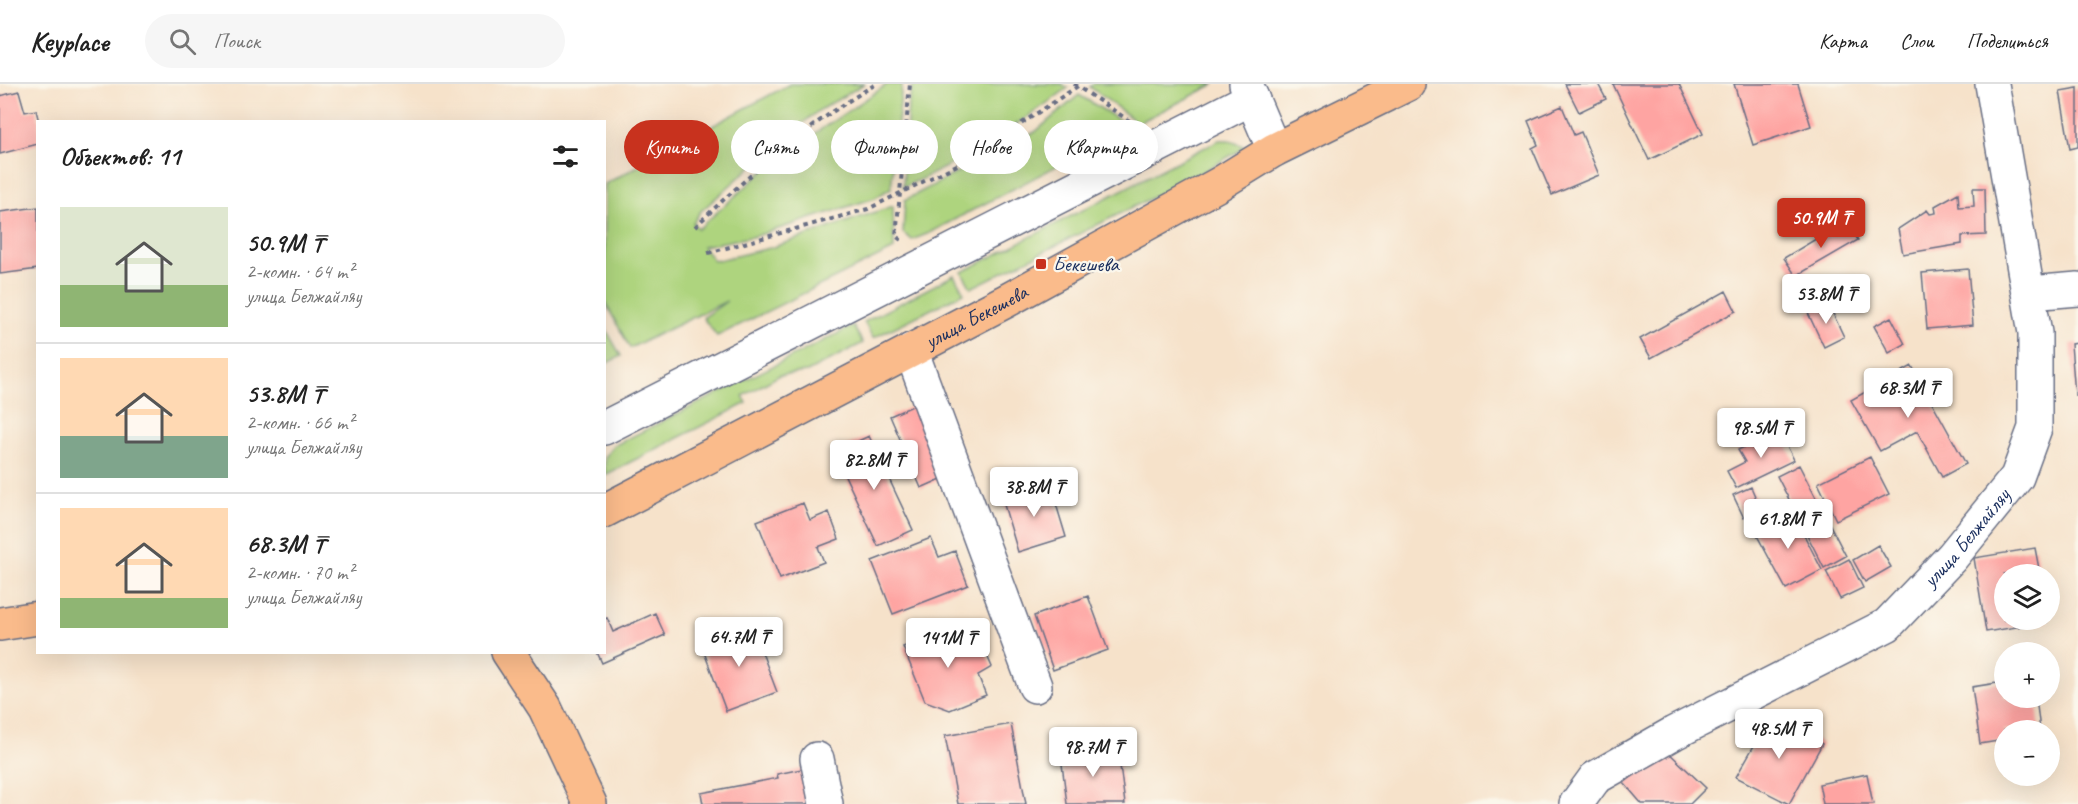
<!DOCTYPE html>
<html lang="ru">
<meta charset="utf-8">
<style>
:root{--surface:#fff;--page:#f6f6f6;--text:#222;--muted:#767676;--line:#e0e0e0;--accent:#c8321e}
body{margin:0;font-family:Caveat,sans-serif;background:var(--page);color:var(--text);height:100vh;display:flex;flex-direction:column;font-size:22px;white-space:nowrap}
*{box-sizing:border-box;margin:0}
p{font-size:20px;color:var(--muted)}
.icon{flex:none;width:33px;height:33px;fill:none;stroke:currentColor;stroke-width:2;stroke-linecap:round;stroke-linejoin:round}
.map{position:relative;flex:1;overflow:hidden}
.side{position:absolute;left:36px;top:36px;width:570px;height:534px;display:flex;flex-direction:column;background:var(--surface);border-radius:0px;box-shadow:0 6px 24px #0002}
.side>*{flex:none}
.guide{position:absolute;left:624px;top:36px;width:570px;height:54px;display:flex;gap:12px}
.buttons{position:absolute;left:1994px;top:480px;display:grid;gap:12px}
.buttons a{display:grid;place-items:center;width:66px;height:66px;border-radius:50%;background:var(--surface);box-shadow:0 6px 24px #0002;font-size:30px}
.price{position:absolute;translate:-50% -51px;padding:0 14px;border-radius:6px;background:#fff;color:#222;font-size:20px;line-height:39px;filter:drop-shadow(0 2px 3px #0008)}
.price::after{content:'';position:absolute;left:50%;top:36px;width:18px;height:14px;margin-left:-9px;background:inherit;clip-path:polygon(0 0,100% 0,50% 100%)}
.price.selected{background:var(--accent);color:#fff}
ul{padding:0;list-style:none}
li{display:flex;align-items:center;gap:18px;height:150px;padding:0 24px}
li+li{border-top:2px solid var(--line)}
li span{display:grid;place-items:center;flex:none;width:168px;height:120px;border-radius:0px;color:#555}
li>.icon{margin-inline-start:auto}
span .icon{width:72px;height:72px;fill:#fffc;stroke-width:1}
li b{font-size:26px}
h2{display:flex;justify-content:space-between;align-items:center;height:72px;padding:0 24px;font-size:26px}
.tag{padding:0 21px;border-radius:27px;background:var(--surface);box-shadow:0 6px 24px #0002;font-size:21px;line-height:54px}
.tag.selected{background:var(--accent);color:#fff}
header{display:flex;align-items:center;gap:36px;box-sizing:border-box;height:84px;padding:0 30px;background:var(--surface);border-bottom:2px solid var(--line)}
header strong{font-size:28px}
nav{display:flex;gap:33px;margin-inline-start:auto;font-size:21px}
.search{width:420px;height:54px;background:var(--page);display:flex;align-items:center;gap:15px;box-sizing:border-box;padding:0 21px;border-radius:33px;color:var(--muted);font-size:22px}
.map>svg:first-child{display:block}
</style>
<header>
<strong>Keyplace</strong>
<div class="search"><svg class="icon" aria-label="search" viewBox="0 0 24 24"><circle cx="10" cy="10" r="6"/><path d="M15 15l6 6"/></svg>Поиск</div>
<nav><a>Карта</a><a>Слои</a><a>Поделиться</a></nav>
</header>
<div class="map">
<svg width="2078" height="720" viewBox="0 0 2078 720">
<rect width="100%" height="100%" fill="#fbf7ec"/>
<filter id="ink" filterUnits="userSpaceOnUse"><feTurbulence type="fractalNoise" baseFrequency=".0167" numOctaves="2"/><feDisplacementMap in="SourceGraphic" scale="12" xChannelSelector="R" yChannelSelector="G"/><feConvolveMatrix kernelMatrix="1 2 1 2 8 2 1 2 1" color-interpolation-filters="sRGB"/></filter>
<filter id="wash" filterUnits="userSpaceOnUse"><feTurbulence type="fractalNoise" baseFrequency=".008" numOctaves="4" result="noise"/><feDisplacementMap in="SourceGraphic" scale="24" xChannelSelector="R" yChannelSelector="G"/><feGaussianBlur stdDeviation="1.35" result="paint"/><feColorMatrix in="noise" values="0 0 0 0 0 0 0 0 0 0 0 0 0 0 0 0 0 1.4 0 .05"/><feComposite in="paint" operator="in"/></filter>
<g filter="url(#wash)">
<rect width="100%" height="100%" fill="#f6e2ca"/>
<path fill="#aed47e" stroke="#64826e" stroke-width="1.5" d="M790 0H864L818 27 778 59 700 128 693 139 698 145 777 75 888 0H902L891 104 875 114 756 152 703 162 714 177 770 164 893 122 894 165 717 252 703 234 727 217 630 264 605 218V100Z
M913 0H1061L1068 4C1017 41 962 79 903 103L908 21Z
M1093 0H1215L1138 39 1090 3Z
M1079 11 1131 43 927 150 912 156 903 149 905 116 1035 48Z
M1219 56H1228L1246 63 1195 92 971 204 962 188Z
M954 191 964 209 873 254 864 238Z
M604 242 621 272 605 280H604Z
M853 242 863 259 807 288 780 291 743 312 747 319 605 391V373L613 362Z"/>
<g id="blocks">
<path fill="#fea4a2" d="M1565 0H1598L1606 15 1579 28Z
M1613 0H1679L1703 50 1649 76Z
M1734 0H1798L1811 42 1753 61Z
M2078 4V63L2070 65 2060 7Z
M19 7 25 28 36 26 39 38 38 60 0 70V12Z
M1562 22 1574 51 1581 48 1599 91 1552 111 1532 64 1538 61 1528 37Z
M1973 104H1985L1986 151 1962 152V160L1903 170 1898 145 1927 126 1930 130 1936 129 1935 122 1958 109 1959 123 1974 122Z
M38 123V185L0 190V128Z
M1846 137 1858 156 1796 192 1784 174Z
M1968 185 1973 241 1927 245 1922 189Z
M1726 207 1736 227 1651 274 1640 255Z
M1828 219 1844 253 1824 263 1808 229Z
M1891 233 1905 260 1889 269 1874 242Z
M2078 259V311H2075L2071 260Z
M1912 282 1966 380 1942 393 1917 347 1880 367 1851 316Z
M917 320 948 392 921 404 890 332Z
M1779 346 1794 376 1736 404 1727 387 1745 378 1738 366Z
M869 352 913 446 878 462 834 368Z
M1870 373 1889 410 1836 436 1818 399Z
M1799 381 1846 472 1824 484 1777 392Z
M1050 400 1066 453 1018 468 1002 414Z
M1751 403 1761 426 1744 434 1733 411Z
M803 419 810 436 829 428 839 455 818 463 824 478 780 495 757 437Z
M1791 426 1822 486 1786 505 1754 446Z
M931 454 939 473 955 467 968 501 893 530 872 477Z
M1878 461 1891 483 1865 498 1853 476Z
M2035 464 2040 490H2004V536H2047V538L1986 548 1974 474Z
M1849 475 1863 504 1840 515 1826 487Z
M1088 512 1108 566 1053 586 1034 532Z
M655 529 665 551 602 579 597 568H604V535L607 534 613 548Z
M740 540 745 554 755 550 777 608 726 627 704 568 712 566 707 553Z
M959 542 965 555 971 554 978 569 985 567 992 583 978 591 986 611 950 626 925 617 903 563Z
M2004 598V614H2036L2040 646H2004V656L1980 660 1972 603Z
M1771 632 1822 660 1789 720 1736 693Z
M1011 640 1026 720H958L945 652Z
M1118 666 1125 720H1067L1061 672Z
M1666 666 1706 704 1690 720H1642L1624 699Z
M807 684 813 720H703L701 709 778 694 777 690Z
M1867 690 1873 720H1823L1819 700Z"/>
</g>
</g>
<g filter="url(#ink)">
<use href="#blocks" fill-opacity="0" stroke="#686e84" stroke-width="1.5"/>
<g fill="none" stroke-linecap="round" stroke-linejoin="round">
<g stroke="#686e84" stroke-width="36">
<g id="minor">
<path d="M1246 0 1274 66"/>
<path d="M2030 209 2078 205"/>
<path d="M911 266 1035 602"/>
<path d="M604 344 1252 14"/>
<path d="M817 675 826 720"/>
<path id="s1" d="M1576 720 1595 694 1674 649 1887 541 1952 473 2017 393 2035 344V249L1992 0"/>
</g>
</g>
<g stroke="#686e84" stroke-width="36">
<g id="major">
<path id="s2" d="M604 427 1006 217 1219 100 1274 66 1408 0"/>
<path d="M0 540 38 534"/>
<path d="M508 568 545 624 590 720"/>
</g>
</g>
<path stroke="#686e84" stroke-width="4" stroke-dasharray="4.5 4.5" stroke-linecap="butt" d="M1074 0 1131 38
M695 143C751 88 809 40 876 0
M901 156 896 152 910 0
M708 169 868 125 965 77 1081 0"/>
<use href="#minor" stroke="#fff" stroke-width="33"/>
<use href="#major" stroke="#fabb8b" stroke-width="33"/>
</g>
</g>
<rect fill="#c8321e" stroke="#fbf7ec" stroke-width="2" x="1035" y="174" width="12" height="12" rx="3"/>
<g text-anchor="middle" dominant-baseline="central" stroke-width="4.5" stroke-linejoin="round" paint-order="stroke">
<g font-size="21" fill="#1b2f5e" stroke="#fbf7ec" text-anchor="start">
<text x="1053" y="180">Бекешева</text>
</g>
<g font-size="21" fill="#1b2f5e" stroke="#fbf7ec">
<text stroke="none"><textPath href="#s2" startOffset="420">улица Бекешева</textPath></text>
<text stroke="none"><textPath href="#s1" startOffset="480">улица Белжайляу</textPath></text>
</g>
</g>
</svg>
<div class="buttons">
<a><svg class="icon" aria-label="layers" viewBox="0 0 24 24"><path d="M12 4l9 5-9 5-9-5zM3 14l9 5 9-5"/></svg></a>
<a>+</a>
<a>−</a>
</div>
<b class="price selected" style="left:1821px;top:165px">50.9M ₸</b>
<b class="price" style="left:1826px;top:241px">53.8M ₸</b>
<b class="price" style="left:1908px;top:335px">68.3M ₸</b>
<b class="price" style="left:1761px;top:375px">98.5M ₸</b>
<b class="price" style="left:874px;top:407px">82.8M ₸</b>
<b class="price" style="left:1034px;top:434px">38.8M ₸</b>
<b class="price" style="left:1788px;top:466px">61.8M ₸</b>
<b class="price" style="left:739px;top:584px">64.7M ₸</b>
<b class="price" style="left:948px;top:585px">141M ₸</b>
<b class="price" style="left:1779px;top:676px">48.5M ₸</b>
<b class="price" style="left:1093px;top:694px">98.7M ₸</b>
<div class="guide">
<a class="tag selected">Купить</a>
<a class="tag">Снять</a>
<a class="tag">Фильтры</a>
<a class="tag">Новое</a>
<a class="tag">Квартира</a>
</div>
<section class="side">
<h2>Объектов: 11<svg class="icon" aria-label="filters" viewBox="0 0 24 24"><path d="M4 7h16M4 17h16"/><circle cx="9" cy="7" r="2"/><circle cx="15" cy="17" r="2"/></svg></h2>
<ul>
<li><span style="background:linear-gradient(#dfe7d0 65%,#8fb573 0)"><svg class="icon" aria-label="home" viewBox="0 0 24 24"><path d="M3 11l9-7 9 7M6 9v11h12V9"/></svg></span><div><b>50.9M ₸</b><p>2-комн. · 64 m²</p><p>улица Белжайляу</p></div></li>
<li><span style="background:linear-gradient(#ffd9b3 65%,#7fa58c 0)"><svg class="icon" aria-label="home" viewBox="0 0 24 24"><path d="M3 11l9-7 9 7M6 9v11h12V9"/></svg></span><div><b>53.8M ₸</b><p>2-комн. · 66 m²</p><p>улица Белжайляу</p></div></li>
<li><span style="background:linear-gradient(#ffd9b3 75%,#8fb573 0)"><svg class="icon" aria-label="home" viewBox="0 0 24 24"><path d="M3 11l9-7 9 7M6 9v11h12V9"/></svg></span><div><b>68.3M ₸</b><p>2-комн. · 70 m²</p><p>улица Белжайляу</p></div></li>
</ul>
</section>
</div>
